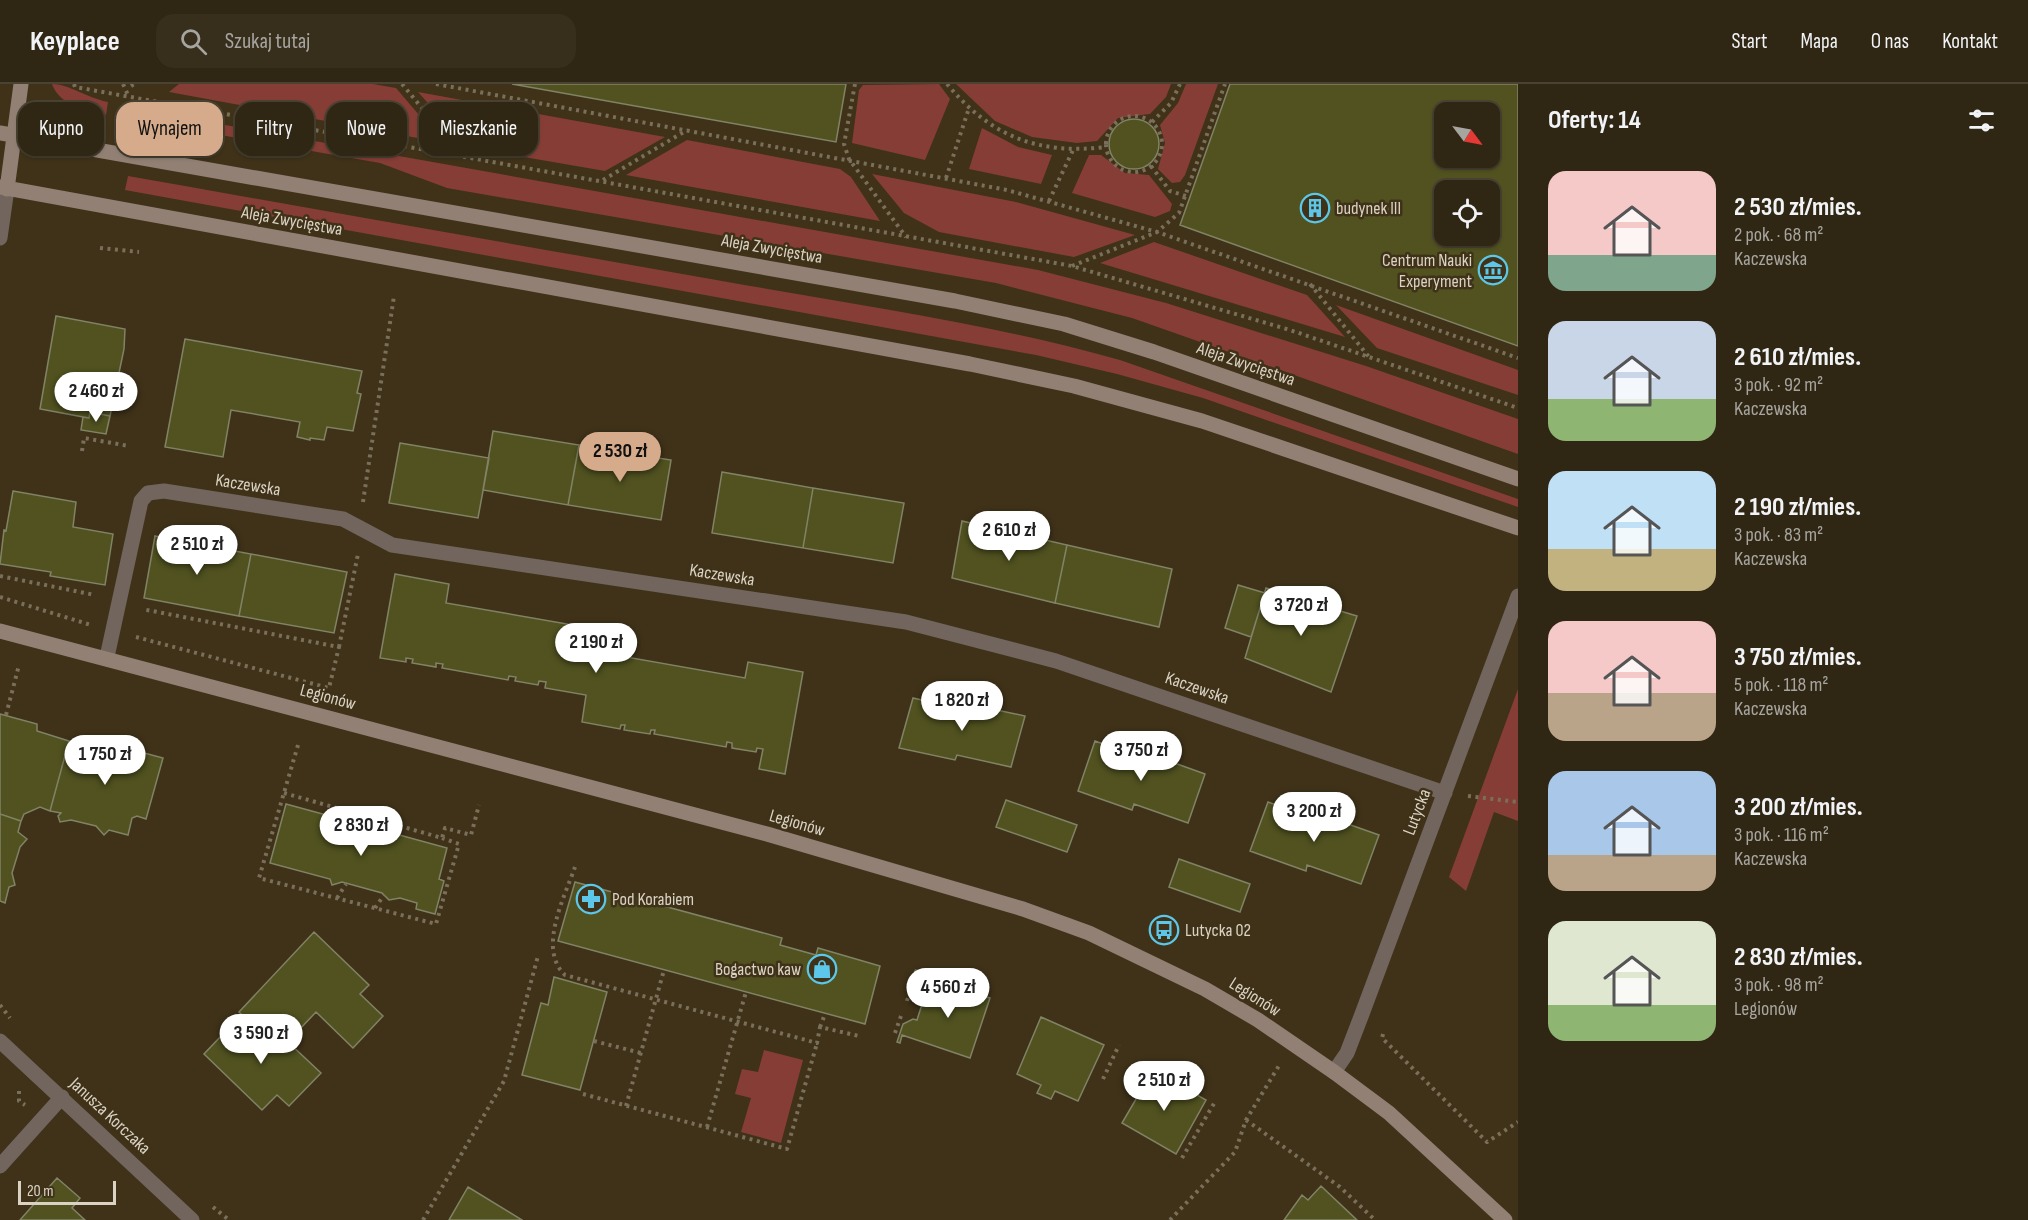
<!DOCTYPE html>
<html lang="pl">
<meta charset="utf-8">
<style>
:root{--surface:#2f2613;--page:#372e1c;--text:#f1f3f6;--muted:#a7a5a0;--line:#4a4333;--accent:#d6ab8b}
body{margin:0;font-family:"Sofia Sans Condensed",sans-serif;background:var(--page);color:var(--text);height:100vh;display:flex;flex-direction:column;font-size:22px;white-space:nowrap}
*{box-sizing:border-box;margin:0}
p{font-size:20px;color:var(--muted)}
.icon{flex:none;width:33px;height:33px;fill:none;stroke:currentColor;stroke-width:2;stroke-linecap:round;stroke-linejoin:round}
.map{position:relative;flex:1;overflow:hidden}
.side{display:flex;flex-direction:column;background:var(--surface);width:510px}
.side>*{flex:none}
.banner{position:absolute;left:18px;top:18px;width:570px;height:54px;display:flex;gap:12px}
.needle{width:39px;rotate:122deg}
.fabs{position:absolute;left:1434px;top:18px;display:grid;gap:12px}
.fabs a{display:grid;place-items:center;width:66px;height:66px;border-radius:12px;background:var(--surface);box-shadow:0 2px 4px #0004,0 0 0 2px var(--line);font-size:30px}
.scale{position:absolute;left:18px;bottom:15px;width:98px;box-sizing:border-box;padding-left:6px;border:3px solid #dad3c4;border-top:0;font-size:16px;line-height:21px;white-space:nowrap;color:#dad3c4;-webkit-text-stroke:4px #3f3219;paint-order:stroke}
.price{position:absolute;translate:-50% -51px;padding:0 14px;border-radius:21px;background:#fff;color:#222;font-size:20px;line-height:39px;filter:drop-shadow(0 2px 3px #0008)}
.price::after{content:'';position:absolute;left:50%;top:36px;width:18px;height:14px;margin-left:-9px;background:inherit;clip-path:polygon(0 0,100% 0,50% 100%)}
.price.active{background:var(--accent);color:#111}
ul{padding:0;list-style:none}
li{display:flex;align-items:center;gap:18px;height:150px;padding:0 30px}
li span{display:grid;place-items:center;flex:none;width:168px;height:120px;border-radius:18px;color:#555}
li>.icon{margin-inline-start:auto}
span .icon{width:72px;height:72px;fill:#fffc;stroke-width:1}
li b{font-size:26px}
h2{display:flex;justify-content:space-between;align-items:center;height:72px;padding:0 30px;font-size:26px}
.tag{padding:0 21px;border-radius:18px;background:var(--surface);box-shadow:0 2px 4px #0004,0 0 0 2px var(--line);font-size:21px;line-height:54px}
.tag.active{background:var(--accent);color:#111}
header{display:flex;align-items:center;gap:36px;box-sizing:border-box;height:84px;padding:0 30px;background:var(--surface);border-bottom:2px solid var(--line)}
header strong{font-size:28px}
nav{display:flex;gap:33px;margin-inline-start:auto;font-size:21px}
.search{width:420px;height:54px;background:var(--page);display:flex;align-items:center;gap:15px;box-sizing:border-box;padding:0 21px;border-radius:18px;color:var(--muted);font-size:22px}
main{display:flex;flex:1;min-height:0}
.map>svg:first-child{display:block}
</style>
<header>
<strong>Keyplace</strong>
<div class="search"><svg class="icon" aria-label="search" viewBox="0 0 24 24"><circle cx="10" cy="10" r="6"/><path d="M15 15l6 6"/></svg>Szukaj tutaj</div>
<nav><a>Start</a><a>Mapa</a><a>O nas</a><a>Kontakt</a></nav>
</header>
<main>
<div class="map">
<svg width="1518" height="1136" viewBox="0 0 1518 1136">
<rect width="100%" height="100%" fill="#3f3219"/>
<path fill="#863d35" d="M52 0C69 0 87 14 108 18L106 31C87 27 59 21 52 0Z
M179 0H373L396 4 437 52 439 58 169 8Z
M939 0 950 15 925 76 852 59 859 6 863 1Z
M956 0H1171L1166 13 1150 30 1118 34 1097 57 1077 59 1032 53 995 37Z
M1186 0H1218L1185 91 1180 98 1172 99 1158 85 1165 59 1160 41 1178 19Z
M418 8 665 53 605 87 467 63Z
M152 28 1038 186 1166 219 1366 282 1518 335V370L1132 234 996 199 447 104 380 79 146 38 148 31Z
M982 44 1018 63 1052 71 1041 100 969 85Z
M687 56 840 85 851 93 880 137 626 91Z
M1089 71H1101L1125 89 1149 91 1172 120 1170 127 1155 133 1072 109Z
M872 90 1016 118 1135 151 1074 173 939 148 904 129Z
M128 92C326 127 524 162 722 197 856 221 989 239 1120 276L1518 415V423L1203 314 1117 290 1036 271 125 106Z
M1154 158 1307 211 1345 253 1100 179Z
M1336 221 1518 286V311L1377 264Z
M1518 605V737L1494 728 1466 807 1449 793Z
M764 966 803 976 781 1059 741 1048 751 1014 735 1010 742 985 758 988Z"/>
<path fill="#515220" stroke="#818366" stroke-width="1.5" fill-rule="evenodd" d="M512 0H846L836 58Z
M1230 0H1518V262L1180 141ZM1444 28H1490V74H1444ZM1444 106H1490V152H1444Z
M1109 60a25 25 0 1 1 50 0a25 25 0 1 1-50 0Z
M56 232 125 245 124 265 110 332 90 328 89 334 40 325Z
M185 255 362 287 357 309 361 310 353 347 327 343 324 356 310 354V356L297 353 300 338 231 326 223 373 165 363Z
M90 328 110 332 106 350 81 346 83 333 89 334Z
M493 347 579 361 568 421 483 406Z
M400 359 489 374 478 434 389 419Z
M579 361 671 376 661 436 568 421Z
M722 388 813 404 803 464 712 449Z
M813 404 904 419 893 479 803 464Z
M13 407 76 418 73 443 113 450 105 501 50 492 51 488 0 480 4 446 6 447Z
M962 437 1067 461 1055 519 952 494Z
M155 452 251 470 239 532 144 514Z
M1067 461 1172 485 1159 543 1055 519Z
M251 470 347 488 334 549 239 532Z
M395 490 449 500 446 519 596 545 592 567 745 594 748 578 803 588 785 690 759 685 763 665 757 664 756 668 732 664V659L727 658 726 663 654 650 655 646H651L650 650 624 646 625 641H621L620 645 582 638 586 611 545 604 546 598 539 597 538 601 515 597 516 593 509 592 508 596 442 584 443 580 436 579V583L412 579 413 575 406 574V578L380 574Z
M1238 501 1265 509 1251 553 1225 544Z
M1293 503 1320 511 1317 520 1357 532 1331 608 1245 574 1266 504 1290 511Z
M913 614 971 627 973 621 1025 632 1011 683 957 671 955 676 899 664Z
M0 630 37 640V647L69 657 50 727 40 723 24 730 21 737 0 730Z
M92 655 163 674 146 735 137 732 132 734 128 751 109 746 104 751 96 742 71 736 60 738 58 732 61 729 50 727 69 657 90 661Z
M1095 657 1153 678 1155 672 1205 690 1188 739 1134 720 1132 726 1078 707Z
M1006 716 1077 741 1067 768 996 743Z
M1268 718 1326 739 1328 733 1379 751 1361 800 1307 781 1306 787 1250 767Z
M286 720 447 764 439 795 444 797 435 830 416 825 417 819 400 814 389 816 382 809 342 798 332 801 330 795 270 779Z
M0 730 21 737 18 748 27 755 20 763 12 789 15 801 9 803 5 819 0 817Z
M1179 775 1250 800 1240 828 1169 803Z
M575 798 782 854 780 861 816 871 818 864 880 882 865 940 558 857Z
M314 848 369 901 360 910 383 932 353 964 316 928 279 967 239 928Z
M554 893 607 908 580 1006 522 991 541 919 548 921Z
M930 895 990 914 970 974 902 951 900 959 897 958 903 940 913 935 917 936Z
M241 931 279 967 288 958 321 989 289 1022 277 1011 262 1026 204 970Z
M1041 933 1104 961 1078 1017 1055 1007 1051 1015 1037 1009 1041 1001 1017 990Z
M1153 986 1206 1016 1176 1070 1122 1039Z
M57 1094 80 1114 72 1124 85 1136H20Z
M1321 1102 1357 1136H1284L1302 1111 1308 1116Z
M468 1103 522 1136H449Z"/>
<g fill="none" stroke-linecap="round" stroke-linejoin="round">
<path stroke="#7a6f5a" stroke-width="4" stroke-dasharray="3 4.5" stroke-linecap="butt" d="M74 0 75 3 1072 182 1290 246 1518 324
M123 0 128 11
M402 0 461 71
M436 0 1007 106 1157 148 1518 274
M855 0 844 60 849 75 906 153
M947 0C991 53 1039 71 1106 63
M131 2 134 0
M1106 60a28 28 0 1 1 56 0a28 28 0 1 1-56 0Z
M1152 38 1171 19 1180 0
M1151 82 1170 107 1186 112
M946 94 969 24
M603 96 687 46
M1049 117 1073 66
M100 164 139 168
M1072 182 1157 148 1179 129 1225 0
M1310 200 1369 273
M82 367 84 354 129 362
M363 418 394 212
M0 492 95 511
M0 513 91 541
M136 553 329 604 339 563 142 525
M339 563 358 470
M6 631 19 581
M298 661 259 794 436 840 459 760 442 754
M284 709 442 754 445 744 471 751 479 721
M1468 712 1518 718
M575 783C565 812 537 865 565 891L817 959 820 943 859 952
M337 814 346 800
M375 824 384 811
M907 917 917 885
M0 921 10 934
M820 943 825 930
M895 949 901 932
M1383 950 1382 954 1487 1058 1518 1038
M594 957 641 969
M1103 995 1119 961
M19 1007V1017L25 1021
M583 1010 787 1065 817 959
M626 1022 664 886
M1246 1036 1340 1103 1375 1136
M707 1043 746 908
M1182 1074 1216 1016
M213 1123 229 1136
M423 1136 504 997 538 872
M1170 1136 1235 1068 1246 1036 1280 980"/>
<path stroke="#71655d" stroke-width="15" d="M0 154 7 105
M107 573 141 417 148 409 164 407 343 435 392 461 906 538 1056 577 1445 709
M0 957 192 1136
M1334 988 1347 969 1362 930 1518 512
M0 1082 62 1013"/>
<path stroke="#928074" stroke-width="15" d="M0 49 955 217 1064 240 1154 268 1518 395
M0 103 970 280 1074 302 1202 337 1518 444
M7 105 21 0
M0 547 767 750 1023 825 1089 849 1205 905 1258 936 1334 988 1389 1029 1505 1136"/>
</g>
<defs>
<g id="building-ring" transform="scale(1.5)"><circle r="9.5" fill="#3f3219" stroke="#5cc7e8" stroke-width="1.5"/><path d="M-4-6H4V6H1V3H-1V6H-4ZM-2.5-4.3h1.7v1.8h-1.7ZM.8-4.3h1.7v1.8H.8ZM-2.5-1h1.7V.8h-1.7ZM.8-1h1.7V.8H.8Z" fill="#5cc7e8"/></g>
<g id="museum-ring" transform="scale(1.5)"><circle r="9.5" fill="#3f3219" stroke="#5cc7e8" stroke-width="1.5"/><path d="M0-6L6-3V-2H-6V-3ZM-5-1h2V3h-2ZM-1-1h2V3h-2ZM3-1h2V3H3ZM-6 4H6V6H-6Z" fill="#5cc7e8"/></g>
<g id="pharmacy-ring" transform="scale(1.5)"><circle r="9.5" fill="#3f3219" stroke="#5cc7e8" stroke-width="1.5"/><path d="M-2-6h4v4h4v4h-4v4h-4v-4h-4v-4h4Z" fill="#5cc7e8"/></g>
<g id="bus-ring" transform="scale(1.5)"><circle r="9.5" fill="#3f3219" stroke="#5cc7e8" stroke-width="1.5"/><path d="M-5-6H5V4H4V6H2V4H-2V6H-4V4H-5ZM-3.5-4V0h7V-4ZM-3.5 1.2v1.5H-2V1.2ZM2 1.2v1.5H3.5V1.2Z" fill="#5cc7e8"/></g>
<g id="shop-ring" transform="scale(1.5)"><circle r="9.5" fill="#3f3219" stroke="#5cc7e8" stroke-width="1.5"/><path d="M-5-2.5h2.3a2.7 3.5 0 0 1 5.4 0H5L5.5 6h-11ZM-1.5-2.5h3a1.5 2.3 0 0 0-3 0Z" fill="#5cc7e8"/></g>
</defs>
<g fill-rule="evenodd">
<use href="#building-ring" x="1315" y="124"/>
<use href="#museum-ring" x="1493" y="186"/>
<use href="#pharmacy-ring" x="591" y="815"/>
<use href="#bus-ring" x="1164" y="846"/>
<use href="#shop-ring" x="822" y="885"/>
</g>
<g text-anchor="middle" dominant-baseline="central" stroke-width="5" stroke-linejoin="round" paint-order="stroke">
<g font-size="18" fill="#dad3c4" stroke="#3f3219" text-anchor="start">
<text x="1336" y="124">budynek III</text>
<text x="1472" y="176" text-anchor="end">Centrum Nauki<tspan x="1472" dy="21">Experyment</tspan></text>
<text x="612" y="815">Pod Korabiem</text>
<text x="1185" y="846">Lutycka 02</text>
<text x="801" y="885" text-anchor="end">Bogactwo kaw</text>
</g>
<g font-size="18" fill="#dad3c4" stroke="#3f3219">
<text transform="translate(292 137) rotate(10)">Aleja Zwycięstwa</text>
<text transform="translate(772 165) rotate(10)">Aleja Zwycięstwa</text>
<text transform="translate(1246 280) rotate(19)">Aleja Zwycięstwa</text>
<text transform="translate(248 401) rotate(9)">Kaczewska</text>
<text transform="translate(722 491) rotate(9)">Kaczewska</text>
<text transform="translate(1197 604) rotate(19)">Kaczewska</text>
<text transform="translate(328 613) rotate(15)">Legionów</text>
<text transform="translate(1417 728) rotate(-69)">Lutycka</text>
<text transform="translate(797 739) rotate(16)">Legionów</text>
<text transform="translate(1255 913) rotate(32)">Legionów</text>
<text transform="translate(110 1032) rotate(43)">Janusza Korczaka</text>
</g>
</g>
</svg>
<div class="fabs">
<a><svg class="needle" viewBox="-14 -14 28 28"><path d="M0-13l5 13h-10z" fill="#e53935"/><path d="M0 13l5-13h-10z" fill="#a7a5a0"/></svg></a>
<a><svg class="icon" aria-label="locate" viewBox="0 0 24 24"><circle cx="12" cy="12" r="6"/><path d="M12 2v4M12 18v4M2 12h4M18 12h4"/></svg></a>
</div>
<div class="scale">20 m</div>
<b class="price" style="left:96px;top:339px">2 460 zł</b>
<b class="price active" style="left:620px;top:399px">2 530 zł</b>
<b class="price" style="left:1009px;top:478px">2 610 zł</b>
<b class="price" style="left:197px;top:492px">2 510 zł</b>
<b class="price" style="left:1301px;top:553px">3 720 zł</b>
<b class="price" style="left:596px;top:590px">2 190 zł</b>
<b class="price" style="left:962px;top:648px">1 820 zł</b>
<b class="price" style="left:1141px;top:698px">3 750 zł</b>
<b class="price" style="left:105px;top:702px">1 750 zł</b>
<b class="price" style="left:1314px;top:759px">3 200 zł</b>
<b class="price" style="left:361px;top:773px">2 830 zł</b>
<b class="price" style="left:948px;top:935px">4 560 zł</b>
<b class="price" style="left:261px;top:981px">3 590 zł</b>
<b class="price" style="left:1164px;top:1028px">2 510 zł</b>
<div class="banner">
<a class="tag">Kupno</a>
<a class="tag active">Wynajem</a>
<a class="tag">Filtry</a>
<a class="tag">Nowe</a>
<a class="tag">Mieszkanie</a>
</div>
</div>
<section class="side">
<h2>Oferty: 14<svg class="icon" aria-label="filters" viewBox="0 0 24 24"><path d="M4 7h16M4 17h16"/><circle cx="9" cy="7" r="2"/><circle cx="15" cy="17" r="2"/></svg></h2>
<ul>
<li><span style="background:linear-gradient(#f6c9c9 70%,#7fa58c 0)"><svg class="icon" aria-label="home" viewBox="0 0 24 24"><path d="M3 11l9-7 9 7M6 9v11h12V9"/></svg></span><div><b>2 530 zł/mies.</b><p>2 pok. · 68 m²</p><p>Kaczewska</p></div></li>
<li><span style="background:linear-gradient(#c9d6e8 65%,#8fb573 0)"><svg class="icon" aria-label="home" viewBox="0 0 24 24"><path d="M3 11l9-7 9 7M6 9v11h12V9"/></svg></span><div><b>2 610 zł/mies.</b><p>3 pok. · 92 m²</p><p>Kaczewska</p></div></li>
<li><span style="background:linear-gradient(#bfe0f5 65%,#c2b280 0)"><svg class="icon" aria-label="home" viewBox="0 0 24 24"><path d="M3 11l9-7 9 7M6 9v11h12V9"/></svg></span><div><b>2 190 zł/mies.</b><p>3 pok. · 83 m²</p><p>Kaczewska</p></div></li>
<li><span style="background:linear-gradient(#f6c9c9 60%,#b9a48a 0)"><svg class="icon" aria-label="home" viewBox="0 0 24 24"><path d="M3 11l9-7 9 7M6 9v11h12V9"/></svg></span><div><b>3 750 zł/mies.</b><p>5 pok. · 118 m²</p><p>Kaczewska</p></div></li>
<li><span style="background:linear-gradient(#a9c7e8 70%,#b9a48a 0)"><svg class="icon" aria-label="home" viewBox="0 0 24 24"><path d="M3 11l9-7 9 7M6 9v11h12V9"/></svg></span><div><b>3 200 zł/mies.</b><p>3 pok. · 116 m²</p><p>Kaczewska</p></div></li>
<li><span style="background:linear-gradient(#dfe7d0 70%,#8fb573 0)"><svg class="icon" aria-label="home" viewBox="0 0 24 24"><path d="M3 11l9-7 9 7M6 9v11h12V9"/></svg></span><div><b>2 830 zł/mies.</b><p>3 pok. · 98 m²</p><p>Legionów</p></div></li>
</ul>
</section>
</main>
